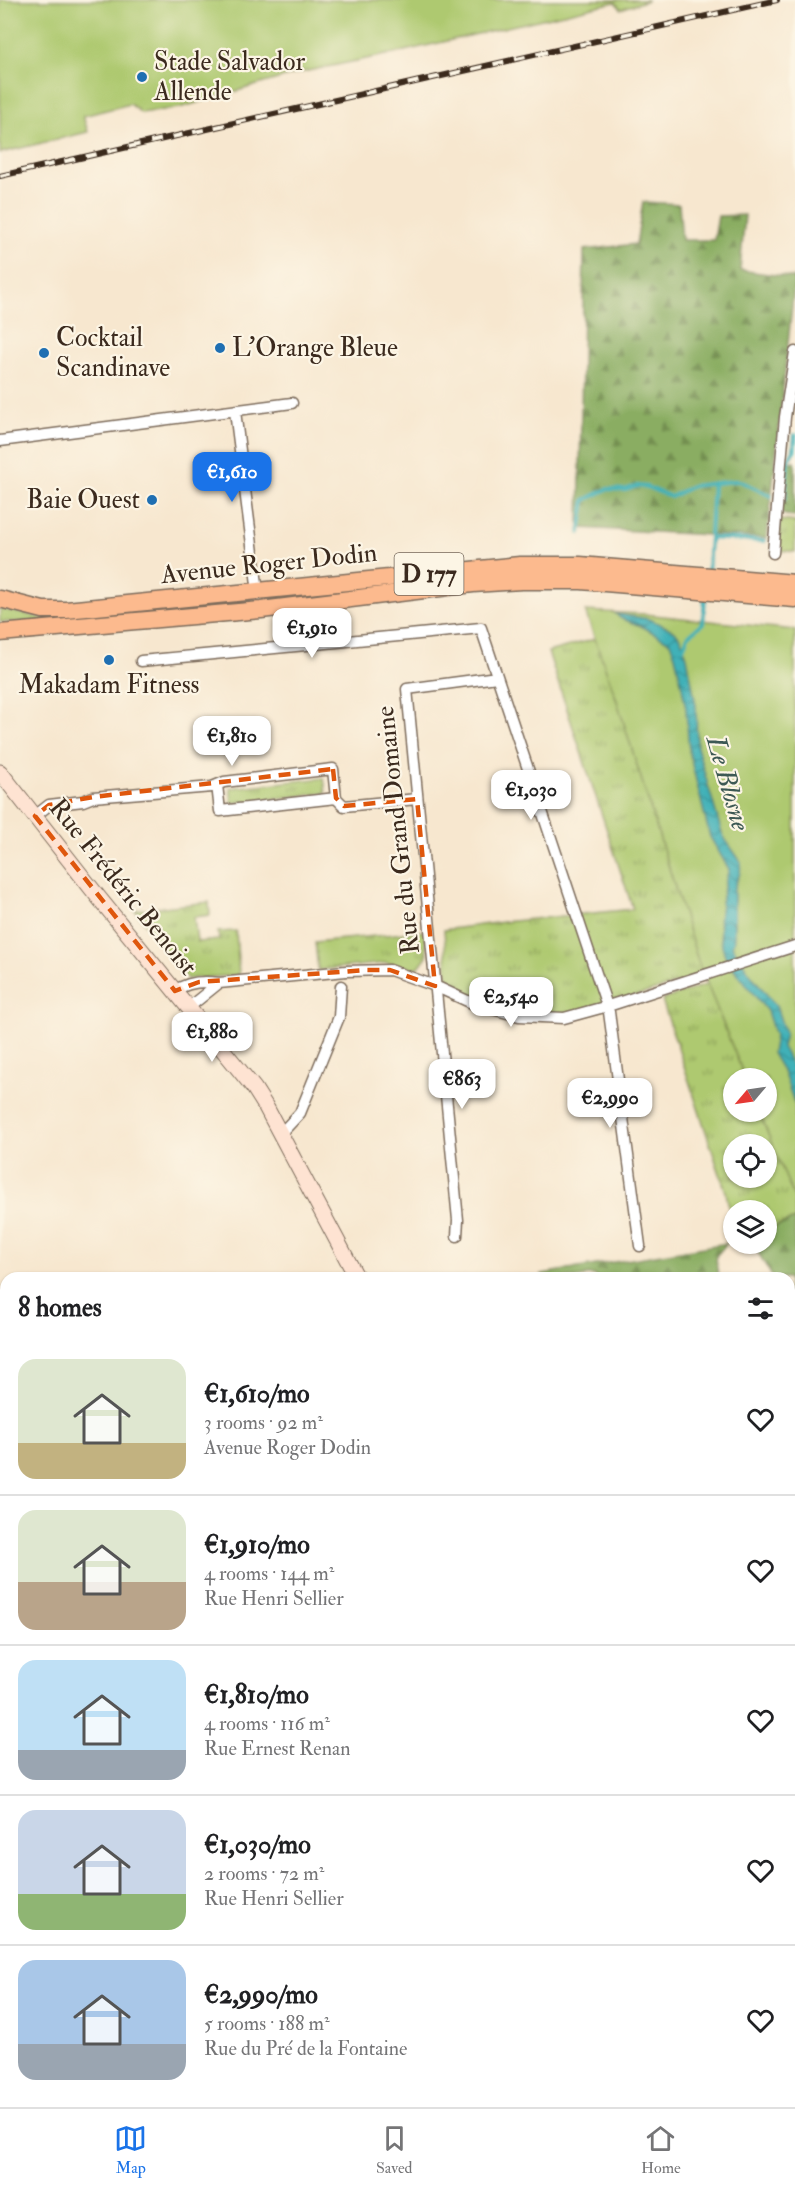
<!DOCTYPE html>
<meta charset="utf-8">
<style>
:root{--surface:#fff;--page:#f2f2f2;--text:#202124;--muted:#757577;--line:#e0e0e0;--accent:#1a73e8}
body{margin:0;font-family:"IM FELL Double Pica",serif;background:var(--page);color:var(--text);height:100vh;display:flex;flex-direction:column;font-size:22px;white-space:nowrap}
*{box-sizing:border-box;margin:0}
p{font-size:20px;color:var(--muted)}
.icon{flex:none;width:33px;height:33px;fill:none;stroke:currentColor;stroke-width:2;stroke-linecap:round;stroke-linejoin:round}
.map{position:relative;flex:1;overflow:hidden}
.panel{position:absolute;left:0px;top:1272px;width:795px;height:836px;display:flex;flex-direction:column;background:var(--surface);border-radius:18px 18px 0 0;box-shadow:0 2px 4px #0004}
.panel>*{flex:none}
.needle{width:39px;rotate:241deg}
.controls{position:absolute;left:723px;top:1068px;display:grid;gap:12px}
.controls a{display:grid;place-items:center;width:54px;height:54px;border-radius:50%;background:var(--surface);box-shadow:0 2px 4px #0004;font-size:30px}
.price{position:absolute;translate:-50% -51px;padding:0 14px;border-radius:12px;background:#fff;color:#222;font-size:20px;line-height:39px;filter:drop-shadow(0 2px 3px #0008)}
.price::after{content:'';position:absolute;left:50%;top:36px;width:18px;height:14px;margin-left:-9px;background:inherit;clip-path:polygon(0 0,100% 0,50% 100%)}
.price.active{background:var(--accent);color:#fff}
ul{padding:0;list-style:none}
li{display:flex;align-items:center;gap:18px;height:150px;padding:0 18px}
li+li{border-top:2px solid var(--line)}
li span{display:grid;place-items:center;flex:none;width:168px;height:120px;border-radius:18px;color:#555}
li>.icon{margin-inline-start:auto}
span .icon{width:72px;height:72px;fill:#fffc;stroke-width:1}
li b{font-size:26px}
h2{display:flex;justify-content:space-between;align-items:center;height:72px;padding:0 18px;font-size:26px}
.tab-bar{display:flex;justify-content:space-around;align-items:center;height:84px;border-top:2px solid var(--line);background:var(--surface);font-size:16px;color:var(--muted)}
.tab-bar a{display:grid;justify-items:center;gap:3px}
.tab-bar .active{color:var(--accent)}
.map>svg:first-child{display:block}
</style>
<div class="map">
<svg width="795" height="2107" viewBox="0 0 795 2107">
<defs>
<pattern id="grass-tufts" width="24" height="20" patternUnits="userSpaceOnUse" patternTransform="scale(1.5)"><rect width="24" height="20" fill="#aec970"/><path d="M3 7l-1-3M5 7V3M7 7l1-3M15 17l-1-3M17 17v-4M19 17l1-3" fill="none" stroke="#8fa35b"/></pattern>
<pattern id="forest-firs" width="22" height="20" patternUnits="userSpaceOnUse" patternTransform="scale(1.5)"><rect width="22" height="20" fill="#8aad62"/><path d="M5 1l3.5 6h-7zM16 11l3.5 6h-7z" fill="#728d50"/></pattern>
<pattern id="water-waves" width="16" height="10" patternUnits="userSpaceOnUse" patternTransform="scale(1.5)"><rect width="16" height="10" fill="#40b1b8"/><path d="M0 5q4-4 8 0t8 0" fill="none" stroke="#379095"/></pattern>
</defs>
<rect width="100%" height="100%" fill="#fcf5e5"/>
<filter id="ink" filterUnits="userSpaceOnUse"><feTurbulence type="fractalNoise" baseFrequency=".0167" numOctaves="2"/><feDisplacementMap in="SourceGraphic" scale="12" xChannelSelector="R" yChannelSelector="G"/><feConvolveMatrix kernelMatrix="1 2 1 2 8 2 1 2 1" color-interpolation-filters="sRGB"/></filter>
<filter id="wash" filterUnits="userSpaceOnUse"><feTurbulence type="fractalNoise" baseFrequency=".008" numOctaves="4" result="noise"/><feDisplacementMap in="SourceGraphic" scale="24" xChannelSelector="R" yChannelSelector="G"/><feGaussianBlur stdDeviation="1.35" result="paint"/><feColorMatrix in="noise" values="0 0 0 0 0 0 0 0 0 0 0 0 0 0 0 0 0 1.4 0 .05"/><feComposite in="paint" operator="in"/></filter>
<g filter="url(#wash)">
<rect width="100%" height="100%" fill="#f7e7cf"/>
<path fill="url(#grass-tufts)" stroke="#747a47" stroke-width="1.5" fill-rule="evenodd" d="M780 520 795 522V552L778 550Z
M0 609 53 620V622H0Z
M598 638 708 974 564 1018 474 1004 448 984 444 930 503 922 633 909 548 652Z
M324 778 326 793 232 803 230 788Z
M209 902 210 915 194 917 197 942 219 940 218 932 236 931 239 975 187 979 135 910Z
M425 931 427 956 419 967 412 968 386 963 318 970 315 942Z
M711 983 751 1078H734V1112H764L795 1187V1219L767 1230 766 1210H734L733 1230 726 1192 662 1000ZM734 1144H766V1178H734Z
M789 1472H795V2050L789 2039Z
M505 2102H787L790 2107H502Z"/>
<path fill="url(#forest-firs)" stroke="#626c40" stroke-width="1.5" d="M643 202 679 204 682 240H714L718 216 745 215 740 270 795 278 767 538 579 528 584 250 636 244Z
M786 462H795V517L781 514Z
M795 1219V1392L789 1376V1278H773L753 1244H766L767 1230Z
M727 1243 716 1256 718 1278H596L594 1275H587L581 1278H543L542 1274Z
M795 1438V1471L789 1461V1442Z
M6 1623V1956L0 1966V1624Z
M22 2102H505L502 2107H22Z"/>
<path fill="#aec970" stroke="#747a47" stroke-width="1.5" d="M0 0H648L621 9 615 2 400 52 298 73 179 108 141 113 130 104 83 116 88 132 0 153Z
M585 611 644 614 795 630V1200L759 1112H766V1078H745L699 964 616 698Z"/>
<path fill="url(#water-waves)" stroke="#3e6e6b" stroke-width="1.5" d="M616 614 649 619 675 631 681 639 687 657 696 705 697 747 721 830 725 839 741 862 740 873 734 888V941L732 946 749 972 776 1006 785 1033 782 1047 795 1071V1105L784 1074 772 1053 775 1036 767 1011 727 960C714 931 720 898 729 869L710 837 689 752 686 709 681 681 675 656 670 642 641 626 620 618Z"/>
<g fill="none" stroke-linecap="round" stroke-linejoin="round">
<path stroke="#40b1b8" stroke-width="4" d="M785 498 788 460 794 450 795 435
M580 533 585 500 607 489 625 490 637 486 647 487 671 497 692 486 733 481H740L771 496
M710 538 764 541
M708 572 713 483
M683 648 688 636 703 623 705 597
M789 1776 795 1790
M795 1806V1807
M498 2107 505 2102"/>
</g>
</g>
<g filter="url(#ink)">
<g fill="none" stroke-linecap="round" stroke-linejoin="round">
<g stroke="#7d6c5c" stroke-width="13">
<path id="minor" d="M235 411 258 592
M0 441 292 403
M773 553 785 417 795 352
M141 661 481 628 609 1012 640 1246
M217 785 220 811 336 798
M35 816 49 805 83 801 93 797 212 787 224 782 333 769 336 798 344 806 417 799
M219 983 346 971 390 970 435 986 474 1004 519 1016 564 1018 608 1006 795 946
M175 991C187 982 204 981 219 983L188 1008
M279 1132 286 1128 300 1113 339 1017 341 986
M457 1236 458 1220 407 689 497 677"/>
</g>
<g stroke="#7d6c5c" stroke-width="17">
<path id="secondary" d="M0 772 99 898 254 1088 266 1107 357 1278
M789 2075 795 2086"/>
</g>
<g stroke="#7d6c5c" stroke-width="19">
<path id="primary" d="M0 599 43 610H66L520 565H580L795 583
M0 633 261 610 473 584 522 581H581L795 599"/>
</g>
<use href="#minor" stroke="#fff" stroke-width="10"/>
<use href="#secondary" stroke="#fee3d2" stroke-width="15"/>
<use href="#primary" stroke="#fcba8e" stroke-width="16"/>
<g stroke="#3b2a1e" stroke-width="6">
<path id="rail" d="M0 176 777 0"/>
</g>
<use href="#rail" stroke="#fcf5e5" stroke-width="4" stroke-dasharray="11" stroke-linecap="butt"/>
</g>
</g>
<path fill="none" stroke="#df570d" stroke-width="4.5" stroke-dasharray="12 8" stroke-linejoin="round" d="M333 769 336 798 344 806 417 799 435 986 390 970H367L199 982 175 991 35 816 49 805 93 797Z"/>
<g fill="#1f6fb2" stroke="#fcf5e5" stroke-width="2">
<circle cx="142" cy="77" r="6"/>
<circle cx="220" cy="348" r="6"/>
<circle cx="44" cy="353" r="6"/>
<circle cx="152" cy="500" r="6"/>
<circle cx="109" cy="660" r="6"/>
</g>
<g text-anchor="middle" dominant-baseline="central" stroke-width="4.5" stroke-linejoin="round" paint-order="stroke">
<rect fill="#fcf5e5" stroke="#75675a" stroke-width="1.5" x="394.5" y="553" width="69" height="42" rx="4.5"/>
<g font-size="24" font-weight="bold" fill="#3b2a1e">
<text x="429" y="574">D 177</text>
</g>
<g font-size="26" fill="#3b2a1e" stroke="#fcf5e5" text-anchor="start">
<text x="154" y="62">Stade Salvador<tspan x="154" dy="30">Allende</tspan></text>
<text x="56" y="338">Cocktail<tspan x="56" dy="30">Scandinave</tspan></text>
<text x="232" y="348">L'Orange Bleue</text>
<text x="140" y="500" text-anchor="end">Baie Ouest</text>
<text x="109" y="685" text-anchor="middle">Makadam Fitness</text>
</g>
<g font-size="26" fill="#3b2a1e" stroke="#fcf5e5">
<text transform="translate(269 564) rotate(-6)">Avenue Roger Dodin</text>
<text transform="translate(398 830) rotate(-96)">Rue du Grand Domaine</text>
<text transform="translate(123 887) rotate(51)">Rue Frédéric Benoist</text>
</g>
<g font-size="27" font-style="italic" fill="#3d5954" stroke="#fcf5e5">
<text transform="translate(728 783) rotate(74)">Le Blosne</text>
</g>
</g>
</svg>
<div class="controls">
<a><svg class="needle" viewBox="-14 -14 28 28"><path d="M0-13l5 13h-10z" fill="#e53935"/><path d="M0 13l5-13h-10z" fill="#757577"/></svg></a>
<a><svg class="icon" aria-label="locate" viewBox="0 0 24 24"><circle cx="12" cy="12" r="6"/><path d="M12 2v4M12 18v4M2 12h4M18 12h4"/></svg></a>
<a><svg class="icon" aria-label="layers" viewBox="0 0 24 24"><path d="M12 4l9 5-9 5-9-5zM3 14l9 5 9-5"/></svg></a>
</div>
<b class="price active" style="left:232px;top:503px">€1,610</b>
<b class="price" style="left:312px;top:659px">€1,910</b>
<b class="price" style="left:232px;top:767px">€1,810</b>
<b class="price" style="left:531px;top:821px">€1,030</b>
<b class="price" style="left:511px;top:1028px">€2,540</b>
<b class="price" style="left:212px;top:1063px">€1,880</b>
<b class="price" style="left:462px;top:1110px">€863</b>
<b class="price" style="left:610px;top:1129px">€2,990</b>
<section class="panel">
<h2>8 homes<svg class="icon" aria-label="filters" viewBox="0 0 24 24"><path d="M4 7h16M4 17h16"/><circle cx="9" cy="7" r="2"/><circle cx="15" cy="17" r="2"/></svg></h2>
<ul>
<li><span style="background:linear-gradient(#dfe7d0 70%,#c2b280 0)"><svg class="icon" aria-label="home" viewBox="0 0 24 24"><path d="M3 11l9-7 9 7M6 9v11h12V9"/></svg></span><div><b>€1,610/mo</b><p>3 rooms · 92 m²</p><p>Avenue Roger Dodin</p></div><svg class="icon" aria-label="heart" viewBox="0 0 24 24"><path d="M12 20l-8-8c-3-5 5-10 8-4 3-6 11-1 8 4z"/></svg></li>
<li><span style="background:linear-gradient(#dfe7d0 60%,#b9a48a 0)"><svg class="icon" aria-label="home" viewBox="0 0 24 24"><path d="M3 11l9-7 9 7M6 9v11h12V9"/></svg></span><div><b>€1,910/mo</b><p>4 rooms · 144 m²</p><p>Rue Henri Sellier</p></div><svg class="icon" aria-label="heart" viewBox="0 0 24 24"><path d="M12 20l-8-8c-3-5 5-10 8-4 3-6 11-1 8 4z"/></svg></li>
<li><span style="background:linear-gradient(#bfe0f5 75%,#9aa5b1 0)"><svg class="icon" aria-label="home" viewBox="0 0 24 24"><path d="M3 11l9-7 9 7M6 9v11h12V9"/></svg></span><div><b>€1,810/mo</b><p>4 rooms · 116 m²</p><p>Rue Ernest Renan</p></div><svg class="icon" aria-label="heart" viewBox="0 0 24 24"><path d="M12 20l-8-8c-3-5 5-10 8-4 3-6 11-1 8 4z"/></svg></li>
<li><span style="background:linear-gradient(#c9d6e8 70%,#8fb573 0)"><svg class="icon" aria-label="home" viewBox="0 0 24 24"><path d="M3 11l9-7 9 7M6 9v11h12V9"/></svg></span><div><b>€1,030/mo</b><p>2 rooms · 72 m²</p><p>Rue Henri Sellier</p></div><svg class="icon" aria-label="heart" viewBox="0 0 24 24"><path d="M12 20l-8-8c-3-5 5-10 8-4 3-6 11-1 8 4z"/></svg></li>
<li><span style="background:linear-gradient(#a9c7e8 70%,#9aa5b1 0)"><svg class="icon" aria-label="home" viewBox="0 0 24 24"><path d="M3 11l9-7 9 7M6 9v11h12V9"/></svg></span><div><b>€2,990/mo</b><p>5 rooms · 188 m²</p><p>Rue du Pré de la Fontaine</p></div><svg class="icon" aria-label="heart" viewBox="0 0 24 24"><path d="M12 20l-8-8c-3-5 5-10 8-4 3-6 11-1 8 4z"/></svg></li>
</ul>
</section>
</div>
<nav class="tab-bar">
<a class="active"><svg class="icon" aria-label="map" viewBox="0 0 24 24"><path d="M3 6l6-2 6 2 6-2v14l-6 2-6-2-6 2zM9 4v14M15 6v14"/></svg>Map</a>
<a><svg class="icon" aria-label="saved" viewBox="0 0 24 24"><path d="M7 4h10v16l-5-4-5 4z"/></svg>Saved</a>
<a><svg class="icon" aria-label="home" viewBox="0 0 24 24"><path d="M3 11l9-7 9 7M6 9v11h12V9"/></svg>Home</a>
</nav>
